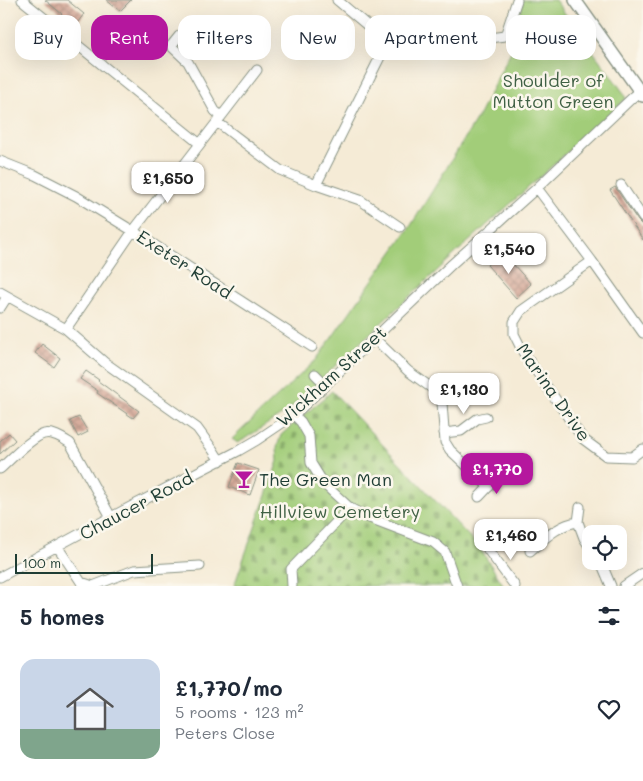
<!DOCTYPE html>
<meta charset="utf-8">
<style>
:root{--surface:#fff;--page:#f2f2f3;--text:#1f2937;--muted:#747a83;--line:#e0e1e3;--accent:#b5179e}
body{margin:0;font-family:Mali,sans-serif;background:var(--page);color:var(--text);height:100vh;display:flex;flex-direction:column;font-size:19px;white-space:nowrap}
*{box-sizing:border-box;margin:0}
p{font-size:16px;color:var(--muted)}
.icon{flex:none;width:28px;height:28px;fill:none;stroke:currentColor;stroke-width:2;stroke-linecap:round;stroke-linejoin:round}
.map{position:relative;height:586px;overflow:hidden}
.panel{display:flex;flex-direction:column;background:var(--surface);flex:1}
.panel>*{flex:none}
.banner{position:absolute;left:15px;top:15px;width:614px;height:45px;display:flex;gap:10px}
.controls{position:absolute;left:582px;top:525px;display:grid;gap:10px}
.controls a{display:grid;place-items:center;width:45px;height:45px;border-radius:10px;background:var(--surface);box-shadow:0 5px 20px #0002;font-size:25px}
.scale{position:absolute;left:15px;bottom:12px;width:138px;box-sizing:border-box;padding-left:5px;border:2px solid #1f3d34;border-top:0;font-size:14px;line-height:18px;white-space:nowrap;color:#1f3d34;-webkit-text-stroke:4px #fbf7ec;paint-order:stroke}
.price{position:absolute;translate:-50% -42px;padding:0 11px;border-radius:10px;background:#fff;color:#222;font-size:16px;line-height:32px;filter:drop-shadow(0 1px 2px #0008)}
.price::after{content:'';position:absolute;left:50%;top:30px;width:15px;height:11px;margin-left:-8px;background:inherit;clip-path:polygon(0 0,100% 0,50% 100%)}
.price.active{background:var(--accent);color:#fff}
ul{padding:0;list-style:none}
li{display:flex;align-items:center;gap:15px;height:125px;padding:0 20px}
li+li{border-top:1px solid var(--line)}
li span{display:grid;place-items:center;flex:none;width:140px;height:100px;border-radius:15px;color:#555}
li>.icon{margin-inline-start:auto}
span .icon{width:60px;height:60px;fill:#fffc;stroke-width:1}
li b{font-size:21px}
h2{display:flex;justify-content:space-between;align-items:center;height:60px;padding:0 20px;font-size:21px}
.chip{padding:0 18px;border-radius:15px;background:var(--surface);box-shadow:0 5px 20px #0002;font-size:18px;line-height:45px}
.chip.active{background:var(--accent);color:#fff}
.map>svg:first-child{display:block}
</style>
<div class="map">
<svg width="643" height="586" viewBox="0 0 643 586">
<defs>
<pattern id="cemetery-stones" width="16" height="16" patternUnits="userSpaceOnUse" patternTransform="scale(1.25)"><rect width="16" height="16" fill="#a2cd79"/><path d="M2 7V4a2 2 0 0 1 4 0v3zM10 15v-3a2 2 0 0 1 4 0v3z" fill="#83a864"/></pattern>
<pattern id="building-cross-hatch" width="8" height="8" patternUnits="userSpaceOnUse" patternTransform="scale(1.25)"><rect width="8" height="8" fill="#d2a190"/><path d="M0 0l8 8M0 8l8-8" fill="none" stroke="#aa8476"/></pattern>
</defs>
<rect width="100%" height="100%" fill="#fbf7ec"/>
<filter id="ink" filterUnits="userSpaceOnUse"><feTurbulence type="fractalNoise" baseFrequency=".02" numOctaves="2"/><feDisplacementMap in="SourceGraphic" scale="10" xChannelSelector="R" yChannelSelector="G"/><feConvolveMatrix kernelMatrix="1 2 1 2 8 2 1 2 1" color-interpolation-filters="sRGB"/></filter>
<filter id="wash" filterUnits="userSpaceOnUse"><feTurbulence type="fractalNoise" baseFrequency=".0096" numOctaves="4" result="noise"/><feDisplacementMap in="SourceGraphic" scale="20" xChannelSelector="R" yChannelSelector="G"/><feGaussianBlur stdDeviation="1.12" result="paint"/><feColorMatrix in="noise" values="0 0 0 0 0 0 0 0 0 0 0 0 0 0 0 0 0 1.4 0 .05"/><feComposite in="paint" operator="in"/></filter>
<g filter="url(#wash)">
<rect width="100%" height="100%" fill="#f5ebd6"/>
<path fill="url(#cemetery-stones)" stroke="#608556" d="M332 391 479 547 504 586H234L278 461 277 447 281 435Z"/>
<path fill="#a2cd79" stroke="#608556" d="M523 0H555L623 92 626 99 455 254 286 412 238 443 232 439 316 360 410 227 478 117 513 47Z"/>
<g id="blocks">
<path fill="url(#building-cross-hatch)" d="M45 0H67L84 14 75 26 61 15 62 14Z
M106 0H131L120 11Z
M189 35 200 44 191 56 179 45Z
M615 187 638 221 643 226V240L610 190Z
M502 252 531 284 516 298 487 265Z
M42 344 60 358 54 367 35 353Z
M86 371 99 380 98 381 139 411 133 418 97 393 98 391 80 379Z
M79 417 88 432 78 437 70 421Z
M9 433 15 440 0 454V441Z
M238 463 259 470 250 495 229 487Z"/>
</g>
</g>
<g filter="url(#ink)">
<use href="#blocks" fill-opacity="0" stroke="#8a9485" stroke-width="1"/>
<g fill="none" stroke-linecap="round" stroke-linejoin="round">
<g stroke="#8a9485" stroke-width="11">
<path id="minor" d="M22 0 200 144
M179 36 171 46 188 62 215 111 221 116
M489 38 505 36 517 0
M217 122 280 170 316 185 360 200 400 227
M0 161 35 175 76 196 133 231 312 347
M316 185 381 55V37L337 0
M621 185 643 218
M537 188 592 261 643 333
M592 261 521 311 514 322V334L523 352 583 439 606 456 632 457 643 449
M0 292 66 329 104 362 197 428 213 450 220 461
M0 308 7 297
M66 329 133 231 257 70
M374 338 408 371 433 389 439 395 442 403 445 442 450 450 489 487
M315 374 325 384
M294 415 301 422 309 436 311 463 324 484 350 508 367 517 433 542 445 552 457 586
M444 433 461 431 477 419 486 417
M0 469C10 460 32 437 44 434 53 432 62 438 70 443L111 517
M479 497 498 477 512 468 520 461
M580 507 578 522 584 538 591 549
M57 546 81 582 93 586 134 570 200 566
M488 550 515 586
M530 551C544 539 559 524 578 522
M599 561 603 567 611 586
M0 577 111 517 238 451 257 440 294 415 452 264 537 188 633 97 640 92
M292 586 291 569 350 508
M624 586 643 573"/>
</g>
<g stroke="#8a9485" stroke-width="14">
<path id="major" d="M575 0 643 96"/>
</g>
<use href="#minor" stroke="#fff" stroke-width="9"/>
<use href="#major" stroke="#fff" stroke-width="11"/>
</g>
</g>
<defs>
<g id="bar-bare" transform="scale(1.5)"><path d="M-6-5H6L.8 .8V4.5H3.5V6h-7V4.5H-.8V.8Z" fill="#b5179e" stroke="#fbf7ec" stroke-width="2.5" paint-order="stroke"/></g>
</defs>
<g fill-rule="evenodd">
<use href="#bar-bare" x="244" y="479"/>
</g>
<g text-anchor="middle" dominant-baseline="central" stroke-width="5" stroke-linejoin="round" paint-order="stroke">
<g font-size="18" fill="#406145" stroke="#fbf7ec">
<text x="553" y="80">Shoulder of<tspan x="553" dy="21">Mutton Green</tspan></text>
<text x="340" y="511">Hillview Cemetery</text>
</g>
<g font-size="18" fill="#1f3d34" stroke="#fbf7ec">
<text transform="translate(185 264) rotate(33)">Exeter Road</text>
<text transform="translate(331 376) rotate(-42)">Wickham Street</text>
<text transform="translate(554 392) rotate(55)">Marina Drive</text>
<text transform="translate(136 505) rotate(-28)">Chaucer Road</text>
</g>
<g font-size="18" fill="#1f3d34" stroke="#fbf7ec" text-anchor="start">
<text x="259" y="479">The Green Man</text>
</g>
</g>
</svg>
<div class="controls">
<a><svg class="icon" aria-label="locate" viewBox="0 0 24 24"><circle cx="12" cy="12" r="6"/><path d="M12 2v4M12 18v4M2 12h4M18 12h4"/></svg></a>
</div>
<div class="scale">100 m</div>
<b class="price" style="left:168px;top:204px">£1,650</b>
<b class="price" style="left:509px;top:275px">£1,540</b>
<b class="price" style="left:464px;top:415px">£1,130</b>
<b class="price active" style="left:497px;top:495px">£1,770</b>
<b class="price" style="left:511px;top:561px">£1,460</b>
<div class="banner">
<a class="chip">Buy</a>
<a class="chip active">Rent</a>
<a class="chip">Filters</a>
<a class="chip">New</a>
<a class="chip">Apartment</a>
<a class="chip">House</a>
</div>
</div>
<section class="panel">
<h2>5 homes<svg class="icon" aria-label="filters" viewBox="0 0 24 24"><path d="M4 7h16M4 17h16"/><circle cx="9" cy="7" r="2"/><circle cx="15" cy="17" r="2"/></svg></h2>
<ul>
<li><span style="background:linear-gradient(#c9d6e8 70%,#7fa58c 0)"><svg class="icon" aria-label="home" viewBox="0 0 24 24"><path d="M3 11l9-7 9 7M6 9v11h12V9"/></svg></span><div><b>£1,770/mo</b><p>5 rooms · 123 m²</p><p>Peters Close</p></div><svg class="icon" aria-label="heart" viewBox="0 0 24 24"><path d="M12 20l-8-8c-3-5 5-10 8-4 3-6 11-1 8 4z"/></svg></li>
</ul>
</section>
